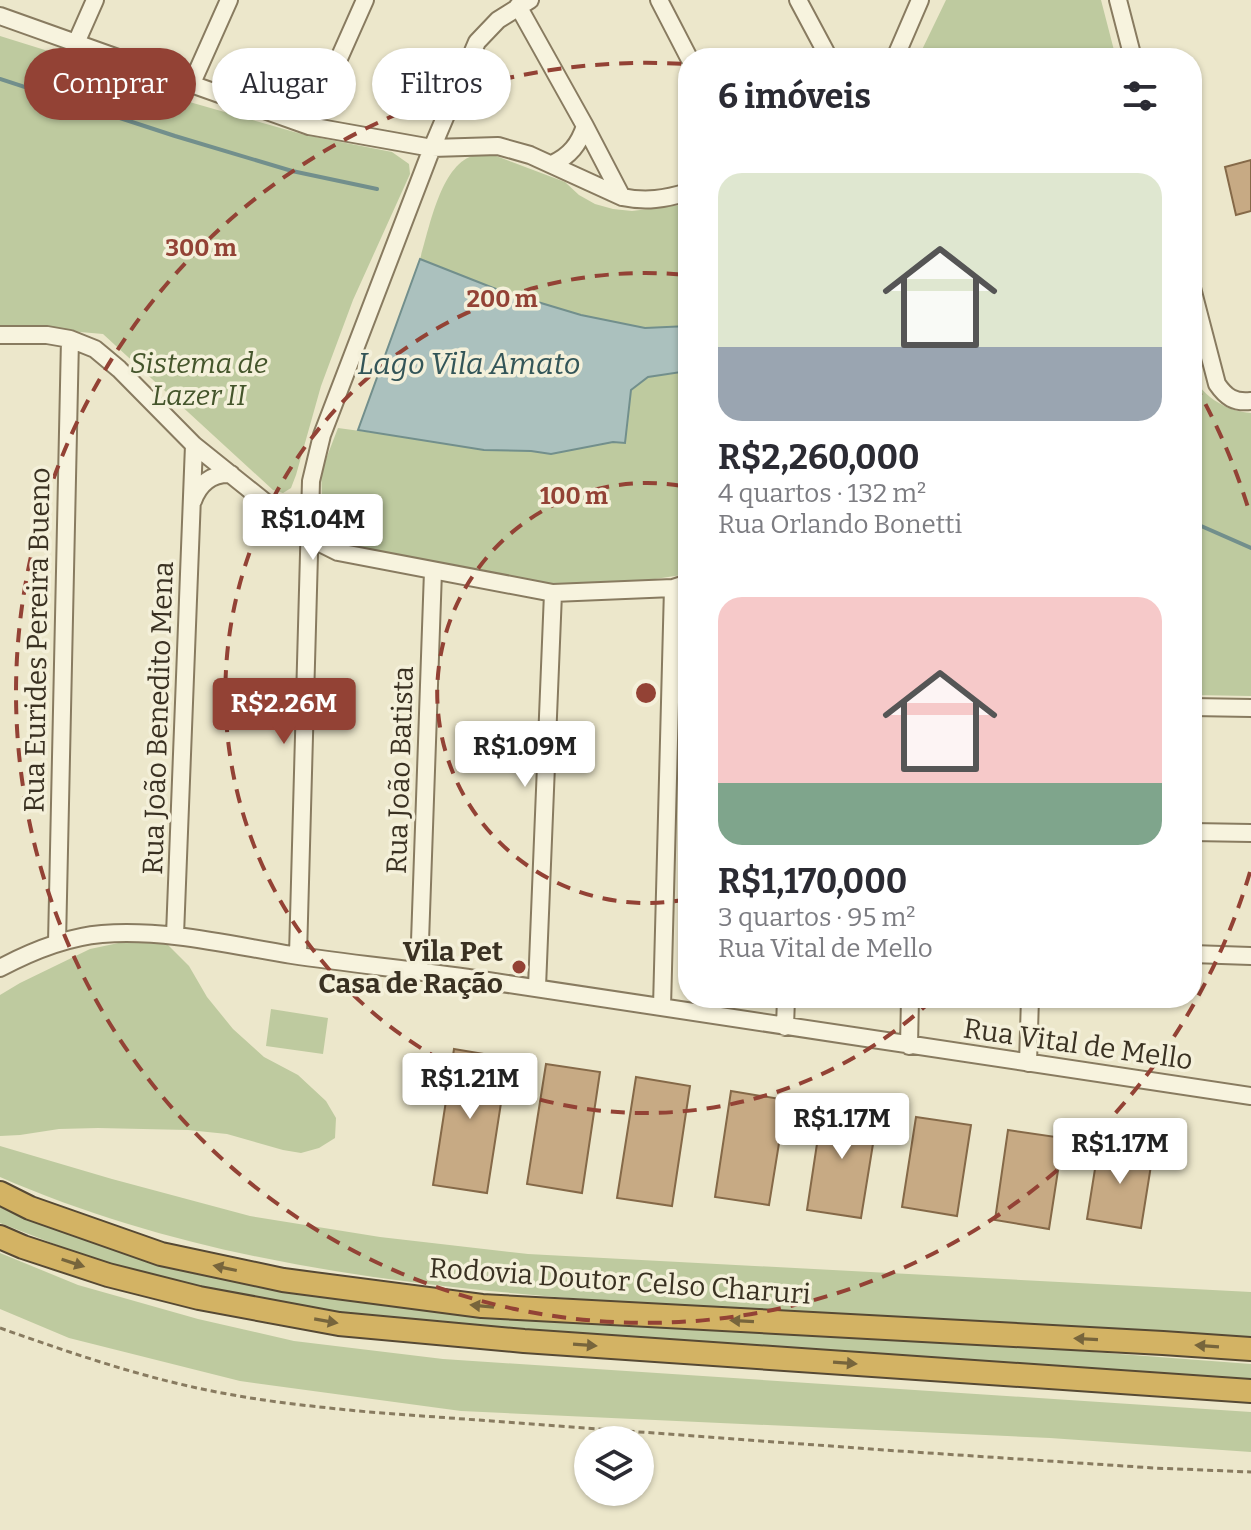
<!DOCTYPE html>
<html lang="pt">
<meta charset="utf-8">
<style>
:root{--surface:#fff;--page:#f2f2f3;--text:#2b2b33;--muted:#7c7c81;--accent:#934235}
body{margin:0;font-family:Bitter,serif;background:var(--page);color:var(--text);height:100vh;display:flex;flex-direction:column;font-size:30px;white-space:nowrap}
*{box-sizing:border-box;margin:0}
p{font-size:26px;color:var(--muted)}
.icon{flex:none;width:44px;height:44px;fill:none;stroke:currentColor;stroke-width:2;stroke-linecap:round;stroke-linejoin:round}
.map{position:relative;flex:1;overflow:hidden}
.details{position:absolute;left:678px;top:48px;width:524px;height:960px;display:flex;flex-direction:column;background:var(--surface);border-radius:32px;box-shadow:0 2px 6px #0004}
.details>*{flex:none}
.banner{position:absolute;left:24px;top:48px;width:534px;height:72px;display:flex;gap:16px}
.buttons{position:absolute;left:574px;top:1426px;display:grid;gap:16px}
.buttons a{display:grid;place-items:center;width:80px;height:80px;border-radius:50%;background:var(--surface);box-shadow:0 2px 6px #0004;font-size:40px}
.price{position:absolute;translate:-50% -68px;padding:0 18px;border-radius:8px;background:#fff;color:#222;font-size:26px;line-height:52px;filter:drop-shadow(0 2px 4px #0008)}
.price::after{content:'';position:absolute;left:50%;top:48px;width:24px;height:18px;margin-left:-12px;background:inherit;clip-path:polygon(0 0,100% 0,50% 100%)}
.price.on{background:var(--accent);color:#fff}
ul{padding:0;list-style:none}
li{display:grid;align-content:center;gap:16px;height:424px;padding:0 40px}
li span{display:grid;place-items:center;height:248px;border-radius:24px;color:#555}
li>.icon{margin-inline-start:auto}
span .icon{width:144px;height:144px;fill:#fffc;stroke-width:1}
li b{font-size:34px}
h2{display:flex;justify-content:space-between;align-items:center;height:96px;padding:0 40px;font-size:34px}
.tag{padding:0 28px;border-radius:36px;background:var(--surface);box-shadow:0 2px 6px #0004;font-size:28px;line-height:72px}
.tag.on{background:var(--accent);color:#fff}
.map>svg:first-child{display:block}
</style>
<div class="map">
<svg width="1251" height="1530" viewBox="0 0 1251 1530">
<rect width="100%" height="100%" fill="#ece7cb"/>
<path fill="#beca9f" d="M946 0H1101L1116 58H918Z
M0 36 77 60 193 103 305 135 392 152 409 164 410 174 353 300 321 386 296 475 291 488 283 493 273 490 103 334 0 325Z
M491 154 565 182 579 195 595 204 613 209 632 211 688 204V326L645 328 581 315 501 291 420 259C429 230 440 167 472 156 477 154 485 154 491 154Z
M1192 370C1197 394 1227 412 1251 413V696L1192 695Z
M688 371V574L622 584 549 585 342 544 329 536 323 521 321 472 338 428 463 445 484 450 531 451 551 454 613 442 625 443 631 390 648 377Z
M128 941H147L167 944 189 966 207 997 233 1029 264 1057 298 1075 326 1101 336 1118 335 1138 319 1148 301 1153 283 1150 227 1134 188 1130 98 1128 59 1129 20 1135 0 1136V995L20 983 90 949Z
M271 1009 328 1018 323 1054 266 1046Z
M0 1146 112 1179 250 1216 380 1237 528 1254 1251 1292V1341C1071 1331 891 1320 710 1308 468 1292 225 1275 0 1177Z
M0 1206 46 1224 173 1265 564 1320 1040 1348 1251 1364V1382L487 1329 308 1310 127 1272 0 1223Z
M0 1253 78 1285 198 1319 294 1341 443 1359 1251 1412V1452L1050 1438 461 1411 240 1381 69 1338 0 1309Z"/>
<path fill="#abc1be" stroke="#728f8c" stroke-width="2" d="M420 259 501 291 581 315 645 328 688 326V371L648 377 631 390 625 443 613 442 551 454 531 451 484 450 358 430Z"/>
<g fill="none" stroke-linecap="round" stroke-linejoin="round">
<path stroke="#728f8c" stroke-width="4" d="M0 79 175 136 292 171 377 189
M1192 522 1251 548"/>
</g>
<path fill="#c7aa84" stroke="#856948" stroke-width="2" d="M1251 160V211L1236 215 1225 167Z
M454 1049 508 1058 487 1193 433 1185Z
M546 1064 600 1072 582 1193 527 1184Z
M636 1077 690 1086 672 1206 617 1198Z
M731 1091 786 1100 769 1205 715 1197Z
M823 1104 878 1113 861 1218 807 1210Z
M916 1117 971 1125 957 1216 902 1207Z
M1008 1130 1063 1138 1049 1229 995 1220Z
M1099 1144 1153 1153 1141 1228 1087 1219Z"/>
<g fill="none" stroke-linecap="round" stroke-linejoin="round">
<g stroke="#887b60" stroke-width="20">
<path id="minor" d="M659 0 689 58
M798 0 829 58
M1118 0 1133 58
M518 6 585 126 622 197
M0 16 309 126 432 148 498 146 530 155 622 197C646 202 665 199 688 192
M76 43 95 0
M895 58 920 0
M192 83 229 0
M309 126 365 0
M552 164C570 156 579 144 585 126
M1192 288 1217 384C1226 397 1234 403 1251 401
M0 335H47L70 339 95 349 119 369 194 445 310 538 338 552 553 593 673 588 688 583
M193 501C199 484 212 473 231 474
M1192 707 1251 708
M1192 832 1251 833
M175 935 194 445
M57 943 70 339
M1192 954 1251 956
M298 955 311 481 322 435 432 148 477 42 498 20 530 0
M0 968C32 951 66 937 102 934 166 929 230 945 292 955 353 964 414 970 475 979 734 1017 992 1058 1251 1096
M419 970 433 571
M537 987 553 593
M662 1007 673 588
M785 1027 786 998
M909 1046 910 998
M1028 1063 1030 998"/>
</g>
<g stroke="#564934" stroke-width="26">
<path id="highway" d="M0 1193 30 1208 161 1254 283 1280 482 1306 1163 1343 1251 1349
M0 1237 23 1247 108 1275 199 1298 339 1324 524 1341 1251 1391"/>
</g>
<path stroke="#887b60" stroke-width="3" stroke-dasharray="6 4" stroke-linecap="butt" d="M0 1328C71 1353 143 1378 217 1392 267 1402 318 1407 369 1412L884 1450 1154 1468 1251 1472"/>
<use href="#minor" stroke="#f7f3de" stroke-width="16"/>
<use href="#highway" stroke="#d3b364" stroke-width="22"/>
</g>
<defs><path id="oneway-solid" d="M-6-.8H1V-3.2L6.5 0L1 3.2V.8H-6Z" transform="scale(2)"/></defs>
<g fill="#77653c">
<use href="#oneway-solid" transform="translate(73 1263) rotate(18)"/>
<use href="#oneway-solid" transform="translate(225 1268) rotate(-168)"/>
<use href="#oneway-solid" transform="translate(482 1306) rotate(-175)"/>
<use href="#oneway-solid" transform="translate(326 1321) rotate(10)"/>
<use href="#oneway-solid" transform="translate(742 1321) rotate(-177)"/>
<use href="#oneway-solid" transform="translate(1086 1339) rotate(-177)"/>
<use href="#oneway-solid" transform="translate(585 1345) rotate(4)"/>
<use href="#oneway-solid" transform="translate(1207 1346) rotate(-176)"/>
<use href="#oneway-solid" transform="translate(845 1363) rotate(4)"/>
</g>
<g fill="none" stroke="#934235" stroke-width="4" stroke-dasharray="14 10">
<path d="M688 899A210 210 0 1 1 688 487"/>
<path d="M932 1000A420 420 0 1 1 686 275"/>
<path d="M1250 872A630 630 0 1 1 684 64M1194 383A630 630 0 0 1 1250 514"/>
</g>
<circle fill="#934235" stroke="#f4f0da" stroke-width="3" cx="519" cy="967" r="8"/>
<g text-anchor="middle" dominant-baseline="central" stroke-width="7" stroke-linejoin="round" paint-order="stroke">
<g font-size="28" font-style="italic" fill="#44552b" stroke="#f4f0da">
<text x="199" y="363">Sistema de<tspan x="199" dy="32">Lazer II</tspan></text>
</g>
<g font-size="28" fill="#3a3122" stroke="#f4f0da">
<text transform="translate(37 640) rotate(-89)">Rua Eurides Pereira Bueno</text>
<text transform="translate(158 718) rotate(-88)">Rua João Benedito Mena</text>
<text transform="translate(400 770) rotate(-88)">Rua João Batista</text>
<text transform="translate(1078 1044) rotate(8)">Rua Vital de Mello</text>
<text transform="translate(620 1281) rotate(4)">Rodovia Doutor Celso Charuri</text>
</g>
<g font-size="28" font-weight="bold" fill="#3a3122" stroke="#f4f0da" text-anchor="end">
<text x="503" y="951">Vila Pet<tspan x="503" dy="32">Casa de Ração</tspan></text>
</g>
<g font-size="30" font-style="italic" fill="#335558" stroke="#f4f0da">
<text x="469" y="364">Lago Vila Amato</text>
</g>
</g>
<circle cx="646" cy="693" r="12" fill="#934235" stroke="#f4f0da" stroke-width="4"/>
<g font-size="24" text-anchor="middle" font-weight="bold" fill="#934235" stroke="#f4f0da" stroke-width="7" stroke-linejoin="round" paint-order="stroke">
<text x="201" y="256">300 m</text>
<text x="502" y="307">200 m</text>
<text x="574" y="504">100 m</text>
</g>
</svg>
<div class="buttons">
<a><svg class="icon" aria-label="layers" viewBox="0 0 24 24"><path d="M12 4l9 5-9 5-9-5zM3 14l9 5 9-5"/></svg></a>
</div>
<b class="price" style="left:313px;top:562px">R$1.04M</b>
<b class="price on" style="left:284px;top:746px">R$2.26M</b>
<b class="price" style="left:525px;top:789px">R$1.09M</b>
<b class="price" style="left:470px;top:1121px">R$1.21M</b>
<b class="price" style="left:842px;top:1161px">R$1.17M</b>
<b class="price" style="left:1120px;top:1186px">R$1.17M</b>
<div class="banner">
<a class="tag on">Comprar</a>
<a class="tag">Alugar</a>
<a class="tag">Filtros</a>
</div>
<section class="details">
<h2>6 imóveis<svg class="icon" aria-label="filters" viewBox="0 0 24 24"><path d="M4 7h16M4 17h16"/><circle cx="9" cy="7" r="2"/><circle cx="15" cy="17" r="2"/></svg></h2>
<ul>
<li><span style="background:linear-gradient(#dfe7d0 70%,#9aa5b1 0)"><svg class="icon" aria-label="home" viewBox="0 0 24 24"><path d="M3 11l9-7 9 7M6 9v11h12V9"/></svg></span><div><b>R$2,260,000</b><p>4 quartos · 132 m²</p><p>Rua Orlando Bonetti</p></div></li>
<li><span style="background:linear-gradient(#f6c9c9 75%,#7fa58c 0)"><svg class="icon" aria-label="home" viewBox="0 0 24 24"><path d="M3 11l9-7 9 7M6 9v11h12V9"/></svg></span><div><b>R$1,170,000</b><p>3 quartos · 95 m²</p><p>Rua Vital de Mello</p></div></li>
</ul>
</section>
</div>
